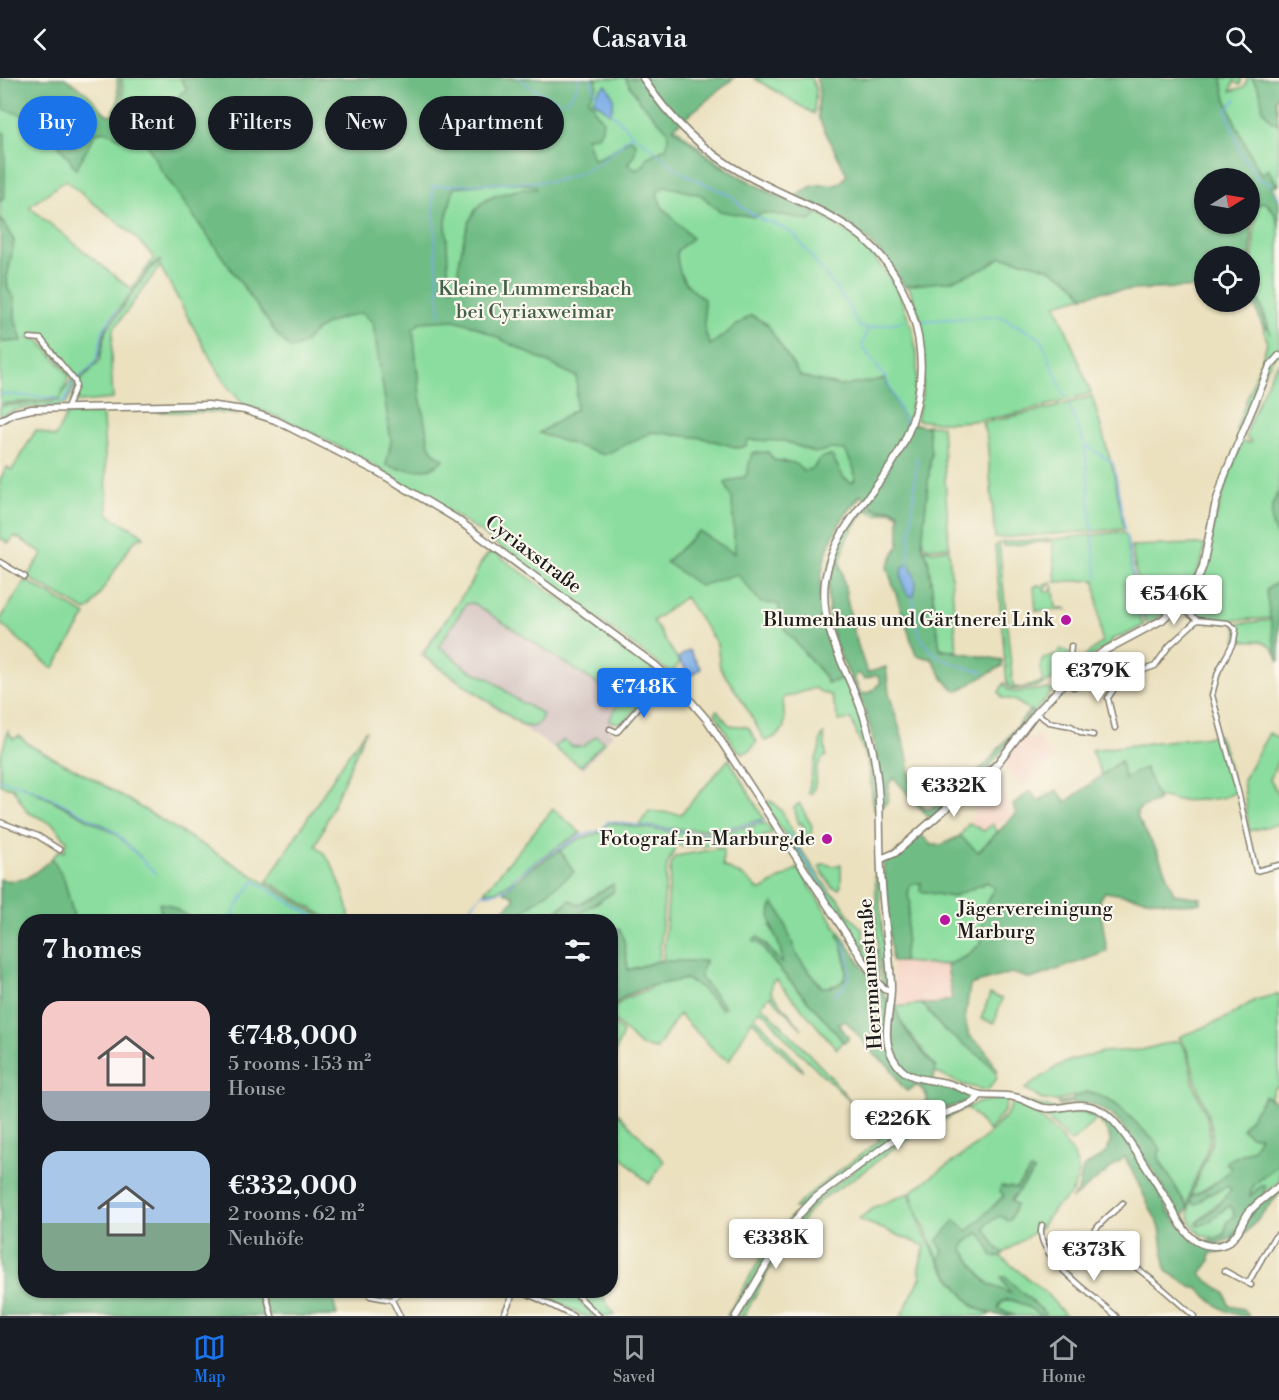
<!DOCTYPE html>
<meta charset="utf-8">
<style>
:root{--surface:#171b24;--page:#20242c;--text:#f1f3f6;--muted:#9ea1a6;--line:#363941;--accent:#1a73e8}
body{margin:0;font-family:"Libre Bodoni",serif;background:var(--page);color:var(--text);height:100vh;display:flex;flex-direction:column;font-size:22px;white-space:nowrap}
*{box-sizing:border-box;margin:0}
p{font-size:20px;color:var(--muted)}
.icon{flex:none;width:33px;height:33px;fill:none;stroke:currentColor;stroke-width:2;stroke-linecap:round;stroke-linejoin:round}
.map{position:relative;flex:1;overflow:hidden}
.sheet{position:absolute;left:18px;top:836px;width:600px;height:384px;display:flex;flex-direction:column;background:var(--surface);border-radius:24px;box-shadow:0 2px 4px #0004}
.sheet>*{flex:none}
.guide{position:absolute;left:18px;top:18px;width:600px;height:54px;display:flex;gap:12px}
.needle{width:39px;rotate:79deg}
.tools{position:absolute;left:1194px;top:90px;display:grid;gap:12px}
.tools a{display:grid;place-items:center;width:66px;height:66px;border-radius:50%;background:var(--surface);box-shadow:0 2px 4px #0004;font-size:30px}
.price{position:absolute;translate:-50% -51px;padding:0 14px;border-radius:6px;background:#fff;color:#222;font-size:20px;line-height:39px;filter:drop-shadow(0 2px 3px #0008)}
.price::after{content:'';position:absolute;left:50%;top:36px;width:18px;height:14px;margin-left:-9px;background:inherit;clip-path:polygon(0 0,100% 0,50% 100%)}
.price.on{background:var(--accent);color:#fff}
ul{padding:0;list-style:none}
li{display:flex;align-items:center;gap:18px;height:150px;padding:0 24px}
li span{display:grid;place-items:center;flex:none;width:168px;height:120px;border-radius:18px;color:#555}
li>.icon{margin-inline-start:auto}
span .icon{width:72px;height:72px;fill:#fffc;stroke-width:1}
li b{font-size:26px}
h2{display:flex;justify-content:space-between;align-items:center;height:72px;padding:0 24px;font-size:26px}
.chip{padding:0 21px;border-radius:27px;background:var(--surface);box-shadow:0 2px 4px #0004;font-size:21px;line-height:54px}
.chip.on{background:var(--accent);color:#fff}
header{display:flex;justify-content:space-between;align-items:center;height:78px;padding:0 24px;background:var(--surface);font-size:27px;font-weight:600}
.menu{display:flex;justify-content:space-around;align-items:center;height:84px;border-top:2px solid var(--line);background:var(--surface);font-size:16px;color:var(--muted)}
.menu a{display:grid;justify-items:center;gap:3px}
.menu .on{color:var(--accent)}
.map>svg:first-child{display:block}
</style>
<header><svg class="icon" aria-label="back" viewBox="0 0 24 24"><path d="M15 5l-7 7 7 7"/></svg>Casavia<svg class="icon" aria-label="search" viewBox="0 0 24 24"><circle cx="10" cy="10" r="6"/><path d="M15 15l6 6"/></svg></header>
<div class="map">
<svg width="1279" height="1238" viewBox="0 0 1279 1238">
<rect width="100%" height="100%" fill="#fbf7ec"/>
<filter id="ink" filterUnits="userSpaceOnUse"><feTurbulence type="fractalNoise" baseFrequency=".0167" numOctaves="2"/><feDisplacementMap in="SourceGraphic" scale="12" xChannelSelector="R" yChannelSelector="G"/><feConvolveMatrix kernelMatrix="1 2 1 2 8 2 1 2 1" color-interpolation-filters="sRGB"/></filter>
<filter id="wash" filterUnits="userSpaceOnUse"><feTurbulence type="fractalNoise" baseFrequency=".008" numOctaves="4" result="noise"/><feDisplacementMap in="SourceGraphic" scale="24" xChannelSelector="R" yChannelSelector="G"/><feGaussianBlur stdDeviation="1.35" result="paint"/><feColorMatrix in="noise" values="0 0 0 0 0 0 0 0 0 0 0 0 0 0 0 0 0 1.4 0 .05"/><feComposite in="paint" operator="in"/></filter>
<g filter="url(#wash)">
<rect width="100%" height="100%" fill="#ebe1bf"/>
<path fill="#f5d2c3" d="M1025 656 1032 663 1037 656 1040 663 1055 680 1024 710 1002 686Z
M993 695 998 698 1011 735 995 750 992 746 984 753 969 745 975 735 963 721Z
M892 884 947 887 953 921 935 926 895 928Z"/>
<path fill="#d1bfbd" d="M469 508 572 588 621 621 609 641 614 645 609 653 613 656 583 691 419 577Z"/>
<path fill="#8add9e" stroke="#537c5d" stroke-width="1.5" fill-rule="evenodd" d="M0 0 80 12 111 40 118 23 117 0H120L121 28 124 25 122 0H637L670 45 706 75 734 95 786 123 818 135 861 164 889 198 898 213 912 250 917 278V299L907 347 876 402 839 444 827 467 804 575 825 599 827 605 843 601C864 642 874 685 876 732H874L868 684 851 641 839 643 831 617 822 615 815 610 783 620C784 643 791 655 765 663L740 619 720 590 717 566 685 519 653 543 680 585 671 595 477 452 427 419 357 378 295 346 257 331 246 329 228 309 213 285 160 188 113 252 111 284 113 321 71 325 78 306 100 282 106 252 153 188 161 184 160 182 152 187 109 244C103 253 103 262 101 272 98 286 87 294 77 303L45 264 47 262 43 255 28 259 29 261 39 262 69 297 61 319 58 321 0 326V264L22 263 15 241V222L8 211 7 200 14 163 0 139ZM66 102C94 129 130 148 154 180L131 211 29 129Z
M754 0H811L816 11 814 36Z
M1222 0H1242L1240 7 1234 3 1231 13 1244 9 1247 3 1246 0H1252L1260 13 1263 32 1274 44H1277L1279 49V106L1277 107 1272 96 1262 97C1248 72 1223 27 1222 0Z
M1263 124C1272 127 1276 139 1279 148V275C1259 290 1255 334 1237 354L1236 351 1266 269 1267 264 1264 251 1268 250 1271 256 1252 200 1256 129Z
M1001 179C1032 184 1066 191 1084 218L1056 226 1091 315C1038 331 972 351 917 342L922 316 924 289 925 288 920 239 909 209 904 208 985 190Z
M1279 284V413C1270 427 1268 447 1279 461V503L1266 514 1271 540C1252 542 1194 546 1185 527L1197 509 1205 494 1214 445 1229 397 1242 364 1250 365 1251 363 1246 360C1247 347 1270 294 1279 284Z
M72 301 75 306 66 326C44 333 22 324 0 339V328L58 323Z
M1092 318 1114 395 1124 451 995 460 987 360 982 345 1052 330Z
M175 330C193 330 223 325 238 337L214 334H157Z
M67 336H100L103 339 108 435C117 446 135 448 144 459L139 460 131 467 91 530 86 533 27 499 43 475 15 458 9 465 0 460V401L7 389 12 392 36 352 55 359Z
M926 347 942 348 949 469 927 470 922 464 931 375Z
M865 427 878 433 894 432 899 437 891 433 876 437 866 431 847 459 840 484 832 482 842 457Z
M1119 454 1126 456 1141 543 1144 547 1127 556 1112 561V564L1082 585 1065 600 1062 597 1102 564 1095 502 1056 504 1052 463 1004 468 1002 464 1055 461Z
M999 465 1013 609 1021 610 1043 604 1040 589 1043 580 1058 576 1061 571 1069 575C1063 604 1040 611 1014 611L1010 610 1007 605 995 468Z
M1198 466 1205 468C1199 503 1181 528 1149 545L1145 544 1131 468Z
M924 471 933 473 949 471 957 573 940 570 928 481Z
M495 475 639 578 659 597C656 605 631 640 623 644 618 646 614 644 609 642L621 621 473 525 466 526 439 568 467 591 490 601 516 621 543 636C539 649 532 652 521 646L425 579 424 576 426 571 473 502 481 485 488 476Z
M25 502 86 537 53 591 0 545V542Z
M1048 505H1051L1044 512 1045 514 1051 513 1053 506 1056 529 1059 531 1065 530 1067 532 1036 533 1034 509 1039 506 1041 509Z
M1271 542 1276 576C1266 559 1256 563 1239 563L1236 564 1238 553 1235 547 1237 546Z
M1004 605 1008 612 1015 614 1049 611 1052 613 1034 635 1014 622 1002 620 999 614Z
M717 632 729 647 748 649 757 664 749 673 743 675 736 671 715 635Z
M366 652 316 767C319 772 323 773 326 778 335 789 351 830 349 843H332L267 803 348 677Z
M8 653 13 661 19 658 31 668 97 703 328 843H247L236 839 229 843H196L173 831 161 833 155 843H75L64 801 52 780 60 772 64 774 67 763 53 746 27 734 13 710 0 707V680ZM21 706 107 749 116 755 141 780 116 756Z
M1269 655 1279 661V680L1270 702 1279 717V746L1249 753 1243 702Z
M824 656 826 678C810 690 821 702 811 716L808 715 809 711C811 697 814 685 819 673 821 666 818 662 824 656Z
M1218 657 1225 673 1235 714C1225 723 1190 723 1176 722 1169 721 1165 718 1157 719L1145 690 1124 701 1120 683 1102 697 1091 672Z
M596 658 604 664 581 688 557 672 555 668 564 662 573 669 584 668Z
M729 681 764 741C723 755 681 754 639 747L649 733 681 736Z
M770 723 775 726 783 735 799 769 830 814 839 821 848 836 862 851 866 873 872 874 877 871 878 898 766 728V724Z
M799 725 812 748 809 767 807 766V760L802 745 799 746 794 730Z
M553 731 581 755C563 765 545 777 528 789 510 801 508 814 484 814Z
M611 745 692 757 712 756 765 745 773 755C755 764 697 771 677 767L667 787 659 883 628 892 623 858 618 851 611 855 610 843H580L579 836 613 814 578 827 570 822 544 843H515L521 835 573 794 560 772C567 768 575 762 582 760 594 756 601 757 607 746Z
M969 745 984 753 992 746 998 754 977 775 960 758Z
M723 770V788L745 799 760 813 798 790 840 855 838 858 841 862C846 884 856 911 822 909L797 878 781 835 770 848C778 860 783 872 782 886L764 864 759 865C784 901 817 929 843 964L837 971 776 901 772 904 771 914 802 951 770 918 761 928 769 934 829 997 854 1027 788 963 767 937 759 932 755 939 795 982 803 993 791 984 752 942 729 983 718 976 679 936 657 971 640 968 611 939 610 933 626 920 648 912 650 908 686 901 700 909 722 931 700 898 705 883H663L671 785 676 778Z
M875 784 877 785 878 793 882 853 887 900 886 906 884 907 882 904 877 855Z
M824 786 834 788 841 786V807L839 811 832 809 819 789Z
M988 804 994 810 982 838V865C951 893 942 887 903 884L908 817 910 807 921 805V813L952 819Z
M990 916 1002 921 994 945 981 941Z
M1279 916V1008L1274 1010 1270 1020 1265 1019 1242 1051 1251 1058H1259L1260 1060 1252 1071 1226 1085 1231 1090C1226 1100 1201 1113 1191 1119 1195 1100 1207 1084 1211 1066 1216 1044 1202 1027 1197 1007 1192 991 1191 973 1179 959L1226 940 1255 922Z
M921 926C931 933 934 942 942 950 957 964 994 980 997 1000L987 1013 961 1006 935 994 936 990 901 944 895 929Z
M611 942 623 955 611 985Z
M1175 963H1179C1190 975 1190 993 1194 1007 1198 1022 1208 1034 1209 1050 1213 1078 1188 1102 1188 1130L1159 1081 1157 1065 1108 1020 1073 1018 1057 1023 1042 1022 1025 1011 1058 988 1069 983 1103 974 1142 972Z
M1000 1021 1007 1022 1005 1032 989 1053 967 1029 895 1069 866 1092 819 1123 809 1134 807 1133 806 1131 817 1120 913 1050 980 1024Z
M1017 1023 1034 1035 1058 1056 1074 1077 1079 1094 1072 1115 1055 1130 1039 1151 1003 1175 995 1168 985 1152 987 1146 999 1138 1010 1142 1016 1127 1011 1123 1034 1094 1030 1093 1016 1110H1011L968 1154 955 1142 939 1182 914 1127 911 1114C940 1090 974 1074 999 1045 1005 1039 1010 1033 1012 1026Z
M1021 1023 1059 1032 1060 1034H1080L1097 1041 1071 1064 1050 1043Z
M617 1034 664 1083 649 1106 611 1068V1038L612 1039Z
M915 1038 916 1043 829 1106 801 1129 797 1131 794 1130 814 1112 871 1069 879 1063 877 1058Z
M1279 1085V1104L1265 1114 1257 1111 1250 1119C1249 1104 1270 1096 1279 1085Z
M1228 1108 1231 1111C1223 1125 1209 1130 1200 1142L1216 1137 1229 1128 1233 1130 1234 1139 1227 1145 1224 1156 1216 1160 1203 1158C1188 1145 1188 1141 1190 1121L1193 1126 1201 1123 1208 1115H1213Z
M909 1115 923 1153 941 1188 974 1230 990 1235 988 1238H901L921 1199 919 1189 925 1168 858 1141 877 1128Z
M805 1134 807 1137 777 1178 744 1238H738L787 1156Z
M792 1137H795L771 1172 732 1238H727L776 1154 780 1153Z
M977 1155 982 1157 993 1178 1001 1179 1046 1215 1066 1238H1015L998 1231 1002 1224 1007 1221 1042 1232 1009 1204H1003L1011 1215C987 1213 975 1190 963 1172L964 1166Z
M534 1212H569L594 1238H584Z
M574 1212H599L614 1237 600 1238Z"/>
<path fill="#6fbc85" stroke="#466c50" stroke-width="1.5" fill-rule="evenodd" d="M0 0H65L88 16 106 36C125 39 129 36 142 54L139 59 127 63 104 53 96 55 76 91 42 43 3 31Z
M180 0H597V8L588 22 593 26 595 33 603 42 602 51 598 58 586 59 593 81C607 80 617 67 631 61L636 65 635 75 628 86 636 92 644 87 646 80 667 69 668 53 639 22 625 0H734L673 50 714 84 764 112 818 135 810 143 788 138 763 135 754 139 719 133 701 117 665 108 657 115 662 129 692 160 677 173C677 198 685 207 704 221L705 253 710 267 751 237 767 246 800 298 840 308 885 301 907 347 916 346 928 349 931 375 922 467 928 481 940 571 1002 582V588L958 613C944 607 939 593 932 581L916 577 887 489 899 466V434C890 428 887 432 878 431 871 430 866 421 861 416 809 476 811 532 843 601L827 605 825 599 785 552 778 526 761 525 737 496 700 508 666 484 699 453 735 476 732 421 725 405 746 398 752 375 768 374 774 382 794 385 804 393 814 390C817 382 823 377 832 378L844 400 852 405 855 401 854 391 845 372 830 371 815 375 784 363 748 362 746 368 739 370 702 360 652 354 604 377 539 355 576 331 577 299 472 247 454 242 421 244 413 251 420 318 429 366 434 375 444 381C441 383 439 386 436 388 425 394 397 392 386 387L391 363 373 245 362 235C347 238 330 242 317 252 306 260 308 267 291 271L278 258 161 92 146 64 181 15 187 11ZM505 105 525 106 535 108 536 111C531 112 527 111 522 111 512 113 500 116 490 120 462 132 461 182 455 209L451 210 449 207 446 142 454 109Z
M816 0H1222C1222 24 1250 75 1261 97L1268 91 1277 107 1272 108 1279 124V148C1276 139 1272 127 1263 124L1253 130 1250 197 1268 250 1264 251 1250 216V178H1204V209L1105 213 1084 218C1066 191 1032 184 1001 179L985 190 950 203 904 208C874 159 848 142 796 118 801 115 807 110 813 108 829 103 834 115 847 97L819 41C815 25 823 16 816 0ZM1204 100H1250V146H1204Z
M1252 0H1279V14L1276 22 1279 49 1277 44H1272L1263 32 1260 13Z
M0 54 5 55V119L0 124Z
M0 139 14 163 7 200 8 211 15 222V241L22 263 0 264Z
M1279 413V461C1268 447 1270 427 1279 413Z
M831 482 840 484 853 552 867 595 886 589 889 615 907 676 914 718 925 731H931L952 711 965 704 987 685 1029 633 1032 634 984 696 950 723 930 741 894 700 889 705 888 723 881 730C878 700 877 671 868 642 860 614 843 589 834 561 826 535 827 508 831 482ZM858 595 865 601 876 597 878 598 881 604 871 614 862 616 860 614 854 600Z
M1279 503V584L1276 576 1266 514 1268 510Z
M1121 683 1124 700 1145 690 1157 719 1158 723 1142 729 1137 734 1138 741 1158 775 1174 816 1201 820V825L1177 826 1105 814 1099 821 1107 874 1031 901 1011 895 970 907 965 942 969 958 983 969 998 993 996 995C983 976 960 966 943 951 934 943 931 933 921 926H935L952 921 947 887 967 878 981 865 982 838 994 810 987 804 952 819 920 813 921 805 910 807 908 817 910 823 903 884H892L883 785 920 756 932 767H941L960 758 978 774 1016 736 1013 727 1030 713 1038 723 1057 712 1066 724Z
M560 772 574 794 521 835 515 843H492L514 822 513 817 504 814 505 812 528 792Z
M52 780 64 801 75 843H26V1212H331L337 1238H0V801C23 807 36 795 52 780Z
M613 806 614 810 613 814 579 836 580 843H544L571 822 578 827Z
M159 825 169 827 196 843H155L161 834Z
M773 825 781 835 797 878 821 909C846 910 849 898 845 877 843 870 842 863 838 858L840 855 875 908 884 915 886 921H895C896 948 920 971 936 990L933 1005 969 1017 971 1020 968 1023 921 1039 917 1029 927 1023V1018L918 1007 907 1013 902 1009 890 989 875 977 846 943 838 945 848 959V962L843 964C817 929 784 901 759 865L754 864V861L758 859 782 886C783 861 763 849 773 825Z
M619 850 623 858 628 892 659 883H705L700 899 725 929 722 931 700 909 686 901 650 908 625 918 611 930V855Z
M1087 1014C1121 1021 1133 1045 1157 1065L1161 1072 1159 1074V1081L1188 1130 1184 1137 1187 1144 1183 1145 1151 1090 1118 1043C1100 1025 1085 1022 1059 1027L1058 1025 1073 1022V1019Z
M1265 1018 1279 1025V1075L1277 1078 1279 1085C1271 1096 1250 1104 1250 1118L1261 1108H1265L1263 1119 1232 1159 1225 1163 1209 1165 1208 1162 1224 1158 1227 1145 1234 1138 1233 1131 1229 1128C1218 1134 1210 1147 1198 1148L1197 1145 1220 1126 1231 1111 1228 1108 1213 1115H1208L1197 1126H1193L1190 1121 1193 1117C1203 1114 1226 1099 1231 1090L1226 1084 1229 1082 1253 1071 1260 1058H1251L1242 1051Z
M1078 1029 1094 1031 1114 1045 1148 1095 1169 1134 1195 1165 1228 1167 1257 1129 1279 1112V1116L1232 1171 1219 1175H1210V1183L1201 1197 1225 1215 1229 1228 1243 1231 1249 1238C1227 1238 1212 1225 1198 1210H1193L1166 1193 1160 1150 1125 1079 1071 1122 1078 1113 1083 1090C1097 1080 1118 1074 1107 1053 1103 1047 1098 1040 1091 1037 1080 1033 1069 1036 1058 1033L1059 1031Z
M1031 1092 1034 1094 1011 1122 1016 1127 1010 1142 1007 1143 1003 1139 999 1138 987 1146 985 1151 995 1168 1003 1175 1001 1179 993 1178 982 1157 978 1155 964 1166 963 1172 986 1205 1010 1215 1001 1199H1005L1045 1235 1044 1238C1031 1233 1004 1209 998 1231L1015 1238C1003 1238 989 1236 978 1231 969 1227 945 1192 939 1182L943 1173 937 1163 955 1142 968 1153 1004 1118 1000 1113 1001 1108 1016 1110Z"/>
<path fill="#79ace6" stroke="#4a6481" stroke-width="1.5" d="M606 7C614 17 616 22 610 35L593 22 600 11Z
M908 486C916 494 918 509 913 519 903 515 900 500 902 491Z
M689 572 701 591 690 598 678 580Z"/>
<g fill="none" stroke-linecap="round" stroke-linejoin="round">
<path stroke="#79ace6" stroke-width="1.5" d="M519 0 532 10 561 25
M591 0 594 13 597 18
M1236 21 1228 30 1227 33 1240 74 1258 101 1272 106 1279 121
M565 24 576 11 579 0
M610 33 632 56 651 69 669 85 686 97 732 118 744 131 764 143 771 144 794 156 845 222 859 249 868 250 862 268 886 301 907 349
M440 239 432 108 555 103C594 93 604 83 632 56
M919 243 1000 238 1041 261 1065 319
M868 250 908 242
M77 301 93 287 97 280 103 252 118 231
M0 316 58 320
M60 323 65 324 73 304
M1069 328 1085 367 1092 454
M1085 367 1112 384 1114 387 1125 452
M1126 456 1141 540
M1092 458 1097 499
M908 487 917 379
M913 519C915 529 915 542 918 552 928 581 957 588 983 594
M0 702C38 708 73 732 107 750L116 755 155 795
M787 754 842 839
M268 811 321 843
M233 838 235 831 254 803 266 810
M234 838 247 843
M458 843 482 816 499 814 507 810 518 797 538 783 580 758 601 752 608 743 691 755 710 754 764 743
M833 917C855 907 851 882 843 863"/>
</g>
</g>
<g filter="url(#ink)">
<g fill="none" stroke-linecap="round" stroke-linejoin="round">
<g stroke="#847e6e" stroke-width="7">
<path id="street" d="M30 260 41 261 75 303 76 308 67 329
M0 484 25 499
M1180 528 1197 542 1228 545 1236 551 1234 563 1218 594 1212 617 1238 713 1256 793 1279 787
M1065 604 1073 609 1109 604 1122 606 1128 604 1133 601 1138 594 1155 588 1169 568 1197 542
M1062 606 1057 597 1070 580 1071 568
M1036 635 1049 644 1071 648 1082 655 1093 657
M1115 650 1108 620 1118 605
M610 651 617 654 620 651 666 597
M0 744 38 758 60 772
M1042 1147C1032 1178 1095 1218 1116 1238
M1090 1170C1088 1151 1111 1137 1123 1125
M1057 1185C1064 1180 1072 1173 1081 1171 1117 1162 1167 1216 1194 1238
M1225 1193 1251 1207
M1248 1205 1273 1161 1279 1155
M265 1212 272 1238
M364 1212 370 1218 392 1222
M520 1212 573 1238
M572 1212 599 1238
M392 1222 400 1238
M392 1222 402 1212
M503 1238 515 1212"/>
</g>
<g stroke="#847e6e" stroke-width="9">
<path id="secondary" d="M643 0C668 39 703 73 744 96 816 136 880 143 911 232 932 292 918 354 880 403 856 435 831 462 825 503 819 552 848 592 863 636 871 660 876 684 878 709 881 742 879 775 882 808 884 841 890 874 891 907 892 931 880 958 893 980 897 987 902 994 910 997 922 1003 937 1002 950 1006 960 1009 971 1015 981 1017 992 1018 1004 1017 1014 1019 1026 1021 1034 1029 1045 1030 1053 1032 1062 1029 1070 1028 1095 1023 1110 1036 1124 1056 1140 1078 1154 1102 1169 1125 1175 1137 1182 1151 1192 1160 1202 1169 1219 1171 1230 1163 1239 1156 1242 1144 1248 1135 1256 1125 1269 1117 1279 1108
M0 343 14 335 32 331 208 327 244 332 275 342 378 394 455 440 655 587 677 607 708 643 878 905 884 911 891 913
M881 781 895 775 997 686 1036 635 1073 596 1104 573 1162 542 1186 520 1197 503 1203 488 1215 428 1224 399 1270 288 1279 278
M736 1238 781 1162 800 1136 815 1120 912 1048 970 1026 975 1023 980 1017"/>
</g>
<use href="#street" stroke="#fff" stroke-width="4"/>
<use href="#secondary" stroke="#fff" stroke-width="6"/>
</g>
</g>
<g fill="#b5179e" stroke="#fbf7ec" stroke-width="2">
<circle cx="1066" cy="542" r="6"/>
<circle cx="827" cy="761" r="6"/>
<circle cx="945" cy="842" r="6"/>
</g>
<g text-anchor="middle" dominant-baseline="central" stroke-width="4.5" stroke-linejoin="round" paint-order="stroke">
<g font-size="20" fill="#42604a" stroke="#fbf7ec">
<text x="535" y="211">Kleine Lummersbach<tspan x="535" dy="23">bei Cyriaxweimar</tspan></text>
</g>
<g font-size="20" fill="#1c1c1c" stroke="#fbf7ec">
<text transform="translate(533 477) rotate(37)">Cyriaxstraße</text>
<text transform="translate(871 896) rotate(-94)">Herrmannstraße</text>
</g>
<g font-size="20" fill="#1c1c1c" stroke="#fbf7ec" text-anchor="end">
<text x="1054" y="542">Blumenhaus und Gärtnerei Link</text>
<text x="815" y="761">Fotograf-in-Marburg.de</text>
<text x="957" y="831" text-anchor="start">Jägervereinigung<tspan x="957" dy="23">Marburg</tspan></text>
</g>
</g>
</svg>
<div class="tools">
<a><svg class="needle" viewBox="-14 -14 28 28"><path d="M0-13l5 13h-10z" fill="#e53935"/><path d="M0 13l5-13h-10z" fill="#9ea1a6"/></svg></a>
<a><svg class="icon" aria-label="locate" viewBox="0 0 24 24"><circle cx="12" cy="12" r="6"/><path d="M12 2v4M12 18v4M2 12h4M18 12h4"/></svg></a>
</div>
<b class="price" style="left:1174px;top:548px">€546K</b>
<b class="price" style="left:1098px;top:625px">€379K</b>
<b class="price on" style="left:644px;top:641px">€748K</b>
<b class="price" style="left:954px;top:740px">€332K</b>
<b class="price" style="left:898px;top:1073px">€226K</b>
<b class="price" style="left:776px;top:1192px">€338K</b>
<b class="price" style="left:1094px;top:1204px">€373K</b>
<div class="guide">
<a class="chip on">Buy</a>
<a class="chip">Rent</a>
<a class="chip">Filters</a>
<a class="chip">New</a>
<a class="chip">Apartment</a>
</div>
<section class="sheet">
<h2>7 homes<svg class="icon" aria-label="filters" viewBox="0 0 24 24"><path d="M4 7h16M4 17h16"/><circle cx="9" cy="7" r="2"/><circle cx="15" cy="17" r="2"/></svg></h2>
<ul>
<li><span style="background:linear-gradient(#f6c9c9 75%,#9aa5b1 0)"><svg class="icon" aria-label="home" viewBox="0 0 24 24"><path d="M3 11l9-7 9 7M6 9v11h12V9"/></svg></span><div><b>€748,000</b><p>5 rooms · 153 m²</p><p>House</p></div></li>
<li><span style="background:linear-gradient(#a9c7e8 60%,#7fa58c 0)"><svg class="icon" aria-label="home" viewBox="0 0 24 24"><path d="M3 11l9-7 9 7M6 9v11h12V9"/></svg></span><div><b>€332,000</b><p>2 rooms · 62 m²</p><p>Neuhöfe</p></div></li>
</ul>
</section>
</div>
<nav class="menu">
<a class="on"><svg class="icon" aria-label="map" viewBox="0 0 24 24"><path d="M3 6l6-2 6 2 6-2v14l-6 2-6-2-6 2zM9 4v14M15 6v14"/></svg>Map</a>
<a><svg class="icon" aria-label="saved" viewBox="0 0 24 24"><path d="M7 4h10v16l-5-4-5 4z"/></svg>Saved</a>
<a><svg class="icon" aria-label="home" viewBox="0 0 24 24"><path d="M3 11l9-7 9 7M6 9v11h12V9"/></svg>Home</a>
</nav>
